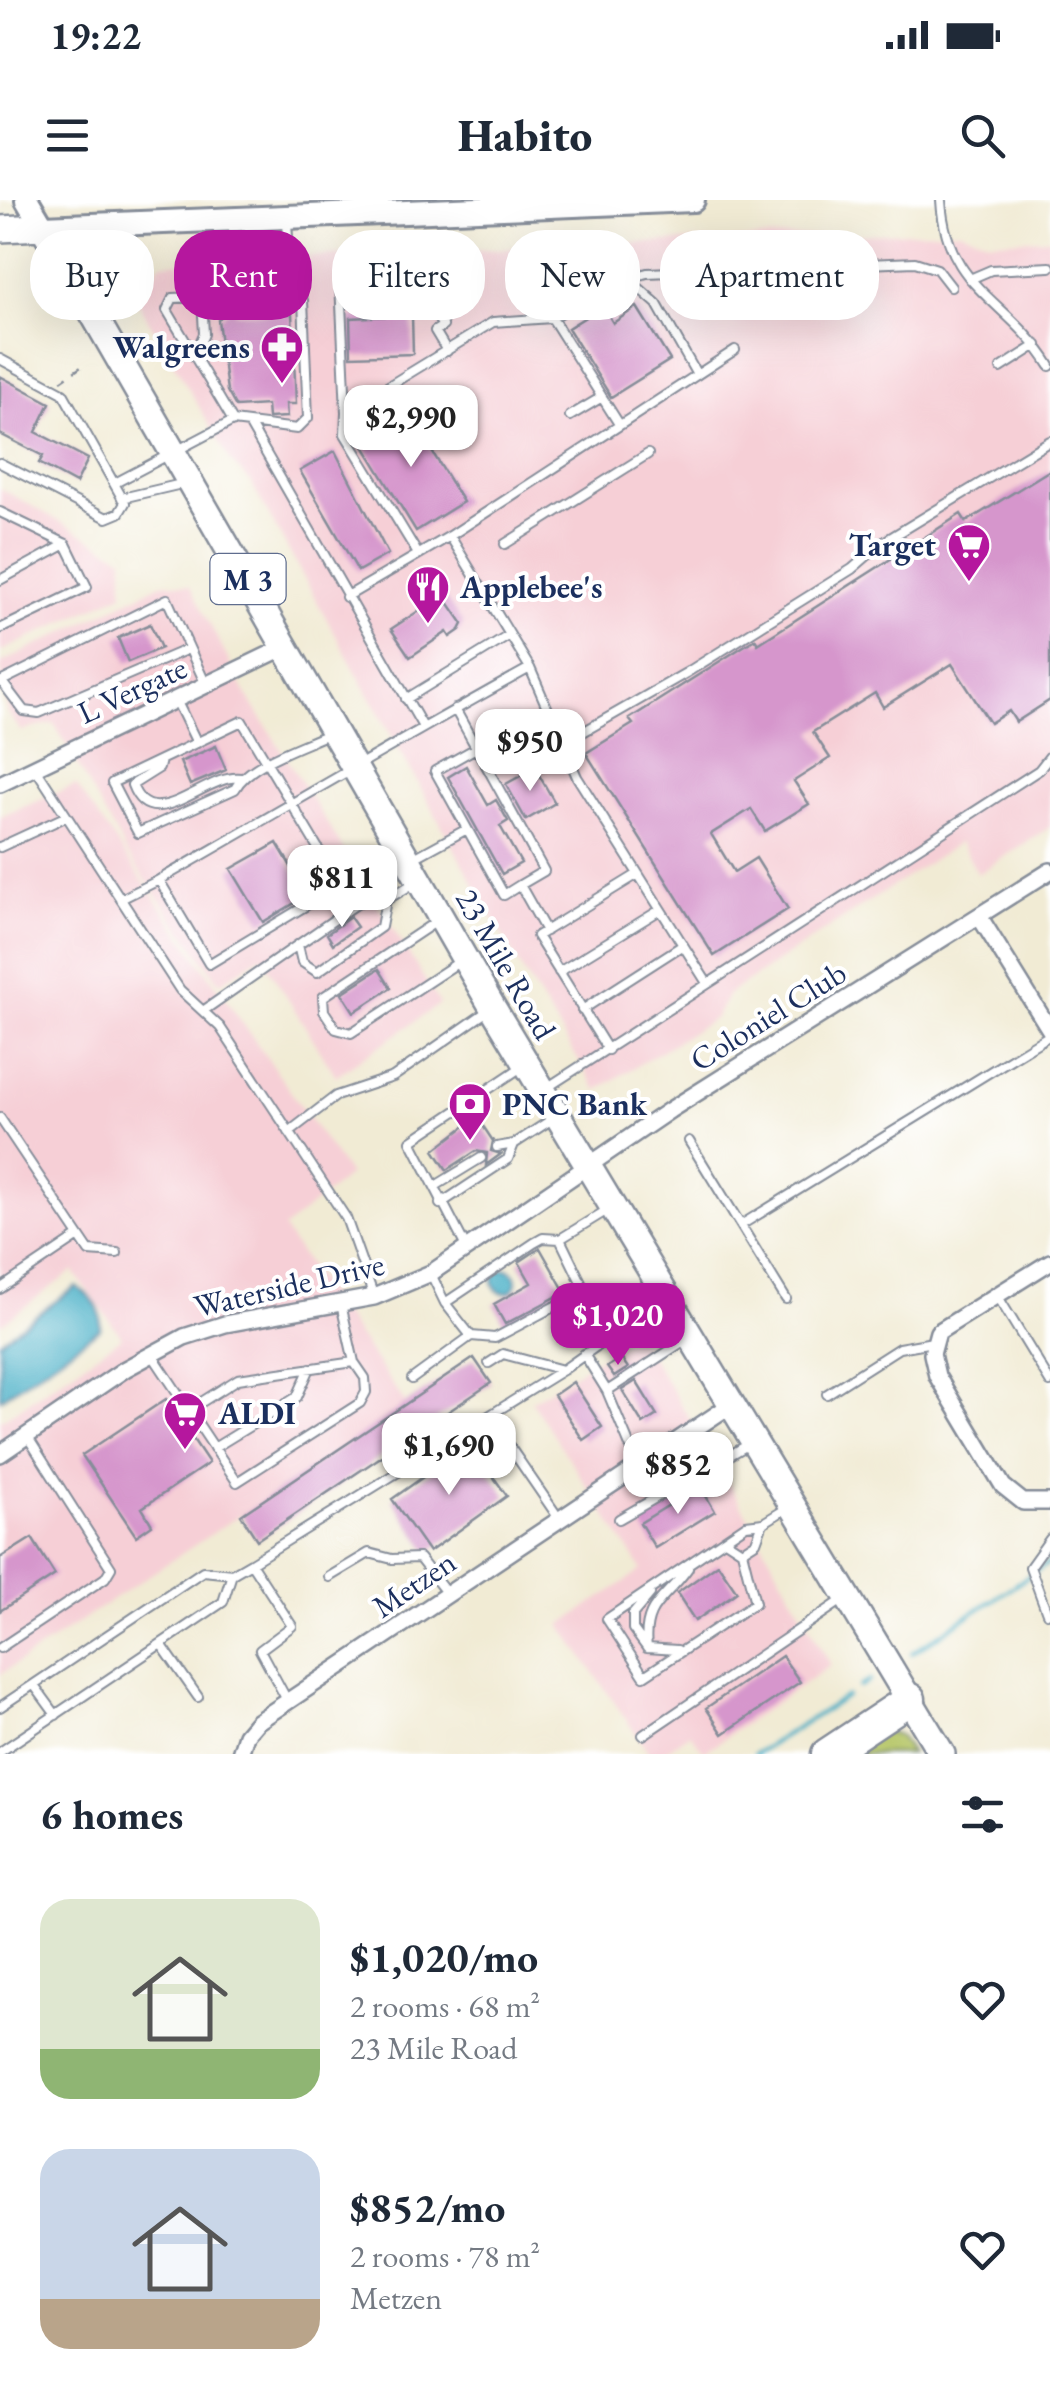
<!DOCTYPE html>
<meta charset="utf-8">
<style>
:root{--surface:#fff;--page:#f6f6f7;--text:#1f2937;--muted:#747a83;--accent:#b5179e}
body{margin:0;font-family:"EB Garamond",serif;background:var(--page);color:var(--text);height:100vh;display:flex;flex-direction:column;font-size:38px;white-space:nowrap}
*{box-sizing:border-box;margin:0}
p{font-size:32px;color:var(--muted)}
.icon{flex:none;width:55px;height:55px;fill:none;stroke:currentColor;stroke-width:2;stroke-linecap:round;stroke-linejoin:round}
.map{position:relative;height:1554px;overflow:hidden}
.panel{display:flex;flex-direction:column;background:var(--surface);flex:1}
.panel>*{flex:none}
.guide{position:absolute;left:30px;top:30px;width:990px;height:90px;display:flex;gap:20px}
.price{position:absolute;translate:-50% -85px;padding:0 22px;border-radius:20px;background:#fff;color:#222;font-size:32px;line-height:65px;filter:drop-shadow(0 2px 5px #0008)}
.price::after{content:'';position:absolute;left:50%;top:60px;width:30px;height:22px;margin-left:-15px;background:inherit;clip-path:polygon(0 0,100% 0,50% 100%)}
.price.selected{background:var(--accent);color:#fff}
ul{padding:0;list-style:none}
li{display:flex;align-items:center;gap:30px;height:250px;padding:0 40px}
li span{display:grid;place-items:center;flex:none;width:280px;height:200px;border-radius:30px;color:#555}
li>.icon{margin-inline-start:auto}
span .icon{width:120px;height:120px;fill:#fffc;stroke-width:1}
li b{font-size:42px}
h2{display:flex;justify-content:space-between;align-items:center;height:120px;padding:0 40px;font-size:42px}
.chip{padding:0 35px;border-radius:40px;background:var(--surface);box-shadow:0 10px 40px #0002;font-size:35px;line-height:90px}
.chip.selected{background:var(--accent);color:#fff}
.status{display:flex;justify-content:space-between;align-items:center;height:70px;padding:0 50px;background:var(--surface);direction:ltr}
.status svg{height:28px;fill:currentColor}
header{display:flex;justify-content:space-between;align-items:center;height:130px;padding:0 40px;background:var(--surface);font-size:45px;font-weight:800}
.map>svg:first-child{display:block}
</style>
<div class="status"><b>19:22</b><svg viewBox="0 0 49 12"><path d="M0 12V9h3v3zM5 12V6h3v6zM10 12V3h3v9zM15 12V0h3v12zM26 1h20v11H26zM47 4h2v5h-2z"/></svg></div>
<header><svg class="icon" aria-label="menu" viewBox="0 0 24 24"><path d="M4 6h16M4 12h16M4 18h16"/></svg>Habito<svg class="icon" aria-label="search" viewBox="0 0 24 24"><circle cx="10" cy="10" r="6"/><path d="M15 15l6 6"/></svg></header>
<div class="map">
<svg width="1050" height="1554" viewBox="0 0 1050 1554">
<rect width="100%" height="100%" fill="#fff"/>
<filter id="ink" filterUnits="userSpaceOnUse"><feTurbulence type="fractalNoise" baseFrequency=".01" numOctaves="2"/><feDisplacementMap in="SourceGraphic" scale="20" xChannelSelector="R" yChannelSelector="G"/><feConvolveMatrix kernelMatrix="1 2 1 2 8 2 1 2 1" color-interpolation-filters="sRGB"/></filter>
<filter id="wash" filterUnits="userSpaceOnUse"><feTurbulence type="fractalNoise" baseFrequency=".0048" numOctaves="4" result="noise"/><feDisplacementMap in="SourceGraphic" scale="40" xChannelSelector="R" yChannelSelector="G"/><feGaussianBlur stdDeviation="2.25" result="paint"/><feColorMatrix in="noise" values="0 0 0 0 0 0 0 0 0 0 0 0 0 0 0 0 0 1.4 0 .05"/><feComposite in="paint" operator="in"/></filter>
<g filter="url(#wash)">
<rect width="100%" height="100%" fill="#f1ebd4"/>
<path fill="#f6cfd6" d="M960 30 990 41 1050 38V627L978 674 960 642 728 794 715 818 597 890 519 765 250 281 231 262 138 102 161 63Z
M0 288 123 357V393L0 452Z
M165 382 190 386 245 492 440 804 336 876 261 756 220 783 125 651 54 523 21 531 8 513 0 464Z
M76 585 349 975 283 1029 406 1204 0 1475V1221L122 1137 73 1071 0 1125V617Z
M637 1134 723 1273 831 1465 704 1552 690 1533 660 1554H650L561 1425 642 1370 531 1201Z"/>
<path fill="#b6c668" stroke="#687a63" stroke-width="2.5" d="M883 1530 899 1535 911 1554H843Z"/>
<path fill="#47afc6" stroke="#316f92" stroke-width="2.5" d="M493 1081a12 12 0 1 1 24 0a12 12 0 1 1-24 0Z
M76 1087C92 1095 104 1111 100 1129L0 1199V1141Z"/>
<g fill="none" stroke-linecap="round" stroke-linejoin="round">
<path stroke="#47afc6" stroke-width="4" d="M912 1453 1050 1362
M860 1487 870 1480
M755 1554 847 1496"/>
</g>
<g id="blocks">
<path fill="#d696cc" d="M234 105V113L292 114 296 204H286L287 217 268 218 267 205 236 207 227 191 218 120Z
M603 106 613 123 637 107 670 160 611 197 568 128Z
M412 115 413 154 351 156 350 118Z
M0 176 50 203 36 232 88 259 76 283 39 263 43 256 0 234Z
M406 209 463 302 416 331 359 238Z
M335 251 388 354 358 371 300 271Z
M1050 270V500L1016 522 1009 511 990 523 952 464 883 507 875 493 813 532 830 558 794 581 809 604 765 631 751 609 711 634 734 672 756 658 788 709 714 756 586 553 633 524 629 519 755 439 758 444 961 314 966 322Z
M443 395 463 424 460 430 450 437 447 432 410 457 391 429Z
M150 424 161 448 128 462 118 438Z
M216 546 226 570 190 585 180 562Z
M466 566 488 605 496 600 508 621 500 626 521 663 502 674 448 577Z
M535 568 555 603 526 620 506 584Z
M277 643 308 695 263 722 231 669Z
M350 717 357 727 333 744 327 734Z
M379 769 391 788 354 812 342 793Z
M477 917 493 941 491 951 501 954 486 965 487 953 476 951 447 970 434 950Z
M540 1048 565 1092 505 1124 494 1104 531 1083 519 1062Z
M474 1158 491 1183 257 1340 241 1315Z
M621 1158 628 1168 614 1177 607 1167Z
M636 1181 657 1215 643 1224 622 1190Z
M573 1182 602 1227 583 1240 554 1195Z
M166 1199 209 1263 142 1308 152 1325 136 1336 82 1255Z
M470 1244 507 1296 429 1352 392 1299Z
M700 1286 715 1311 655 1348 640 1323Z
M32 1338 55 1375 0 1411V1358Z
M718 1364 737 1392 695 1421 677 1393Z
M782 1456 800 1482 723 1534 706 1508Z"/>
</g>
</g>
<g filter="url(#ink)">
<use href="#blocks" fill-opacity="0" stroke="#868d99" stroke-width="2.5"/>
<g fill="none" stroke-linecap="round" stroke-linejoin="round">
<g stroke="#868d99" stroke-width="12">
<path id="service" d="M941 0C946 90 1008 98 1050 166
M287 23 292 93
M970 79 991 70 1050 67
M630 80 657 104 697 175
M552 118 619 224
M194 156 204 134 202 97
M0 159 63 193 125 303 119 313 107 318 0 263
M1001 168 1037 145
M346 212 340 82 412 80 443 126 435 131 447 151
M570 216 602 197
M251 227 423 527
M115 283 233 221 297 229 308 218 303 100 292 93 173 98 167 110 233 221
M122 298 186 283
M0 312 66 344 87 387 0 429
M450 336 530 468 577 577 707 783
M505 344 648 254
M418 354 345 234 346 212 493 122 552 118 608 84 647 73 915 62 937 69 951 87
M0 380 66 344
M346 397 450 336 735 150
M0 482 167 399 206 485
M2 482 24 511 39 513 188 449
M406 499 510 435
M176 500 197 543
M455 509 544 671 520 685
M328 534C301 547 249 563 235 589L138 633 112 583 242 521C275 576 307 630 340 685L209 764 159 680C283 609 405 537 530 468
M562 544 686 473 852 369 882 343 1050 241
M476 548 435 571 504 695 520 685 546 731
M161 560 159 568 132 585C152 639 207 572 241 578
M34 566 180 790 220 827 346 1018 374 1097
M0 647 65 617
M414 658 467 629
M121 699 159 680
M437 721 323 797 324 811 336 829 351 833 462 760
M298 745 302 762 317 772 381 727 386 700
M559 772 660 710
M582 810 683 745
M203 811 368 696 386 700 416 682
M608 850 537 736 638 674
M545 889 1039 570 1050 556
M0 918 89 1051 117 1053
M289 932 336 896 393 877 489 810
M689 941 786 1099
M497 947 514 944
M437 985 481 958
M440 1004 508 959 514 944 554 918
M741 1025 1050 835
M466 1047 411 941 523 866
M431 1074 445 1103 471 1136 495 1138 578 1094 581 1082 560 1039 609 1009
M0 1089 79 1036
M997 1095 1050 1182
M445 1103 534 1043 543 1038 560 1039
M151 1153 237 1282 360 1203 366 1192 365 1178 354 1162 341 1104
M584 1154 607 1191
M489 1163 503 1154 563 1170 663 1099
M412 1179 471 1136
M827 1194 899 1148 933 1142
M189 1210 238 1179 354 1162
M503 1237 560 1320
M214 1248 297 1197 310 1168
M638 1265 607 1191 687 1139
M619 1319 751 1243
M725 1340 742 1351 755 1403 644 1476 607 1419 746 1325 763 1323 789 1307
M742 1351 756 1342 763 1323
M329 1377 369 1353 392 1359 419 1358 448 1395
M1047 1413 1030 1367 1050 1339
M161 1444 198 1497
M0 1448 105 1378 111 1368 27 1236
M647 1448 633 1429V1414L650 1394
M677 1450 647 1448C642 1403 666 1400 688 1368
M34 1485 56 1515
M288 1502 260 1450 292 1426 251 1363 563 1170
M0 1507 203 1371 232 1374
M643 1535 844 1399
M0 1552 223 1402 232 1374 251 1363"/>
</g>
<g stroke="#868d99" stroke-width="20">
<path id="minor" d="M0 584 287 446
M979 716 1050 830
M1050 1062 938 1132 932 1154 937 1176 1003 1286 1023 1302H1050
M0 1254 125 1169 184 1137 225 1124 374 1097 431 1073 670 910 1050 671
M240 1554 246 1535 257 1522 732 1204"/>
</g>
<g stroke="#868d99" stroke-width="28">
<path id="secondary" d="M27 0 43 27 693 0"/>
</g>
<g stroke="#868d99" stroke-width="30">
<path id="primary" d="M0 29 43 27 493 808 942 1554"/>
</g>
<g stroke="#868d99" stroke-width="35">
<path id="motorway" d="M827 1554 910 1499"/>
</g>
<path stroke="#868d99" stroke-width="2.5" stroke-dasharray="8 8" stroke-linecap="butt" d="M61 181 84 165"/>
<use href="#service" stroke="#fff" stroke-width="8"/>
<use href="#minor" stroke="#fff" stroke-width="15"/>
<use href="#secondary" stroke="#fff" stroke-width="22"/>
<use href="#primary" stroke="#fff" stroke-width="25"/>
<use href="#motorway" stroke="#fff" stroke-width="30"/>
</g>
</g>
<defs>
<g id="pharmacy-pin" transform="scale(2.25)"><path d="M0 17L-7.5 6A9.5 9.5 0 1 1 7.5 6Z" fill="#b5179e" stroke="#fff"/><path d="M-2-6h4v4h4v4h-4v4h-4v-4h-4v-4h4Z" fill="#fff"/></g>
<g id="supermarket-pin" transform="scale(2.25)"><path d="M0 17L-7.5 6A9.5 9.5 0 1 1 7.5 6Z" fill="#b5179e" stroke="#fff"/><path d="M-6-5.5h2.5l.6 2H6L4.5 2H-2.5L-4.4-4H-6ZM-1.5 3.2a1.3 1.3 0 1 0 .1 0ZM3 3.2a1.3 1.3 0 1 0 .1 0Z" fill="#fff"/></g>
<g id="restaurant-pin" transform="scale(2.25)"><path d="M0 17L-7.5 6A9.5 9.5 0 1 1 7.5 6Z" fill="#b5179e" stroke="#fff"/><path d="M-5-6h1v4h1v-4h1v4h1v-4h1v5L-1.5 .5V6h-2V.5L-5-1ZM5-6V6H3V1.5H1.5Q1.5-4 5-6Z" fill="#fff"/></g>
<g id="bank-pin" transform="scale(2.25)"><path d="M0 17L-7.5 6A9.5 9.5 0 1 1 7.5 6Z" fill="#b5179e" stroke="#fff"/><path d="M-6-4H6V4H-6ZM0-2.3a2.3 2.3 0 1 0 0 4.6a2.3 2.3 0 1 0 0-4.6Z" fill="#fff"/></g>
</defs>
<g fill-rule="evenodd">
<use href="#pharmacy-pin" x="282" y="147"/>
<use href="#supermarket-pin" x="969" y="345"/>
<use href="#restaurant-pin" x="428" y="387"/>
<use href="#bank-pin" x="470" y="904"/>
<use href="#supermarket-pin" x="185" y="1213"/>
</g>
<g text-anchor="middle" dominant-baseline="central" stroke-width="8" stroke-linejoin="round" paint-order="stroke">
<rect fill="#fff" stroke="#5f6d8e" stroke-width="2.5" x="210.5" y="354" width="75" height="50" rx="8"/>
<g font-size="30" font-weight="bold" fill="#1b2f5e">
<text x="248" y="379">M 3</text>
</g>
<g font-size="32" font-weight="bold" fill="#1b2f5e" stroke="#fff" text-anchor="start">
<text x="250" y="147" text-anchor="end">Walgreens</text>
<text x="936" y="345" text-anchor="end">Target</text>
<text x="460" y="387">Applebee's</text>
<text x="502" y="904">PNC Bank</text>
<text x="218" y="1213">ALDI</text>
</g>
<g font-size="32" fill="#1b2f5e" stroke="#fff">
<text transform="translate(132 490) rotate(-25)">L Vergate</text>
<text transform="translate(506 764) rotate(60)">23 Mile Road</text>
<text transform="translate(768 816) rotate(-32)">Coloniel Club</text>
<text transform="translate(289 1085) rotate(-13)">Waterside Drive</text>
<text transform="translate(414 1384) rotate(-34)">Metzen</text>
</g>
</g>
</svg>
<b class="price" style="left:411px;top:270px">$2,990</b>
<b class="price" style="left:530px;top:594px">$950</b>
<b class="price" style="left:342px;top:730px">$811</b>
<b class="price selected" style="left:618px;top:1168px">$1,020</b>
<b class="price" style="left:449px;top:1298px">$1,690</b>
<b class="price" style="left:678px;top:1317px">$852</b>
<div class="guide">
<a class="chip">Buy</a>
<a class="chip selected">Rent</a>
<a class="chip">Filters</a>
<a class="chip">New</a>
<a class="chip">Apartment</a>
</div>
</div>
<section class="panel">
<h2>6 homes<svg class="icon" aria-label="filters" viewBox="0 0 24 24"><path d="M4 7h16M4 17h16"/><circle cx="9" cy="7" r="2"/><circle cx="15" cy="17" r="2"/></svg></h2>
<ul>
<li><span style="background:linear-gradient(#dfe7d0 75%,#8fb573 0)"><svg class="icon" aria-label="home" viewBox="0 0 24 24"><path d="M3 11l9-7 9 7M6 9v11h12V9"/></svg></span><div><b>$1,020/mo</b><p>2 rooms · 68 m²</p><p>23 Mile Road</p></div><svg class="icon" aria-label="heart" viewBox="0 0 24 24"><path d="M12 20l-8-8c-3-5 5-10 8-4 3-6 11-1 8 4z"/></svg></li>
<li><span style="background:linear-gradient(#c9d6e8 75%,#b9a48a 0)"><svg class="icon" aria-label="home" viewBox="0 0 24 24"><path d="M3 11l9-7 9 7M6 9v11h12V9"/></svg></span><div><b>$852/mo</b><p>2 rooms · 78 m²</p><p>Metzen</p></div><svg class="icon" aria-label="heart" viewBox="0 0 24 24"><path d="M12 20l-8-8c-3-5 5-10 8-4 3-6 11-1 8 4z"/></svg></li>
</ul>
</section>
